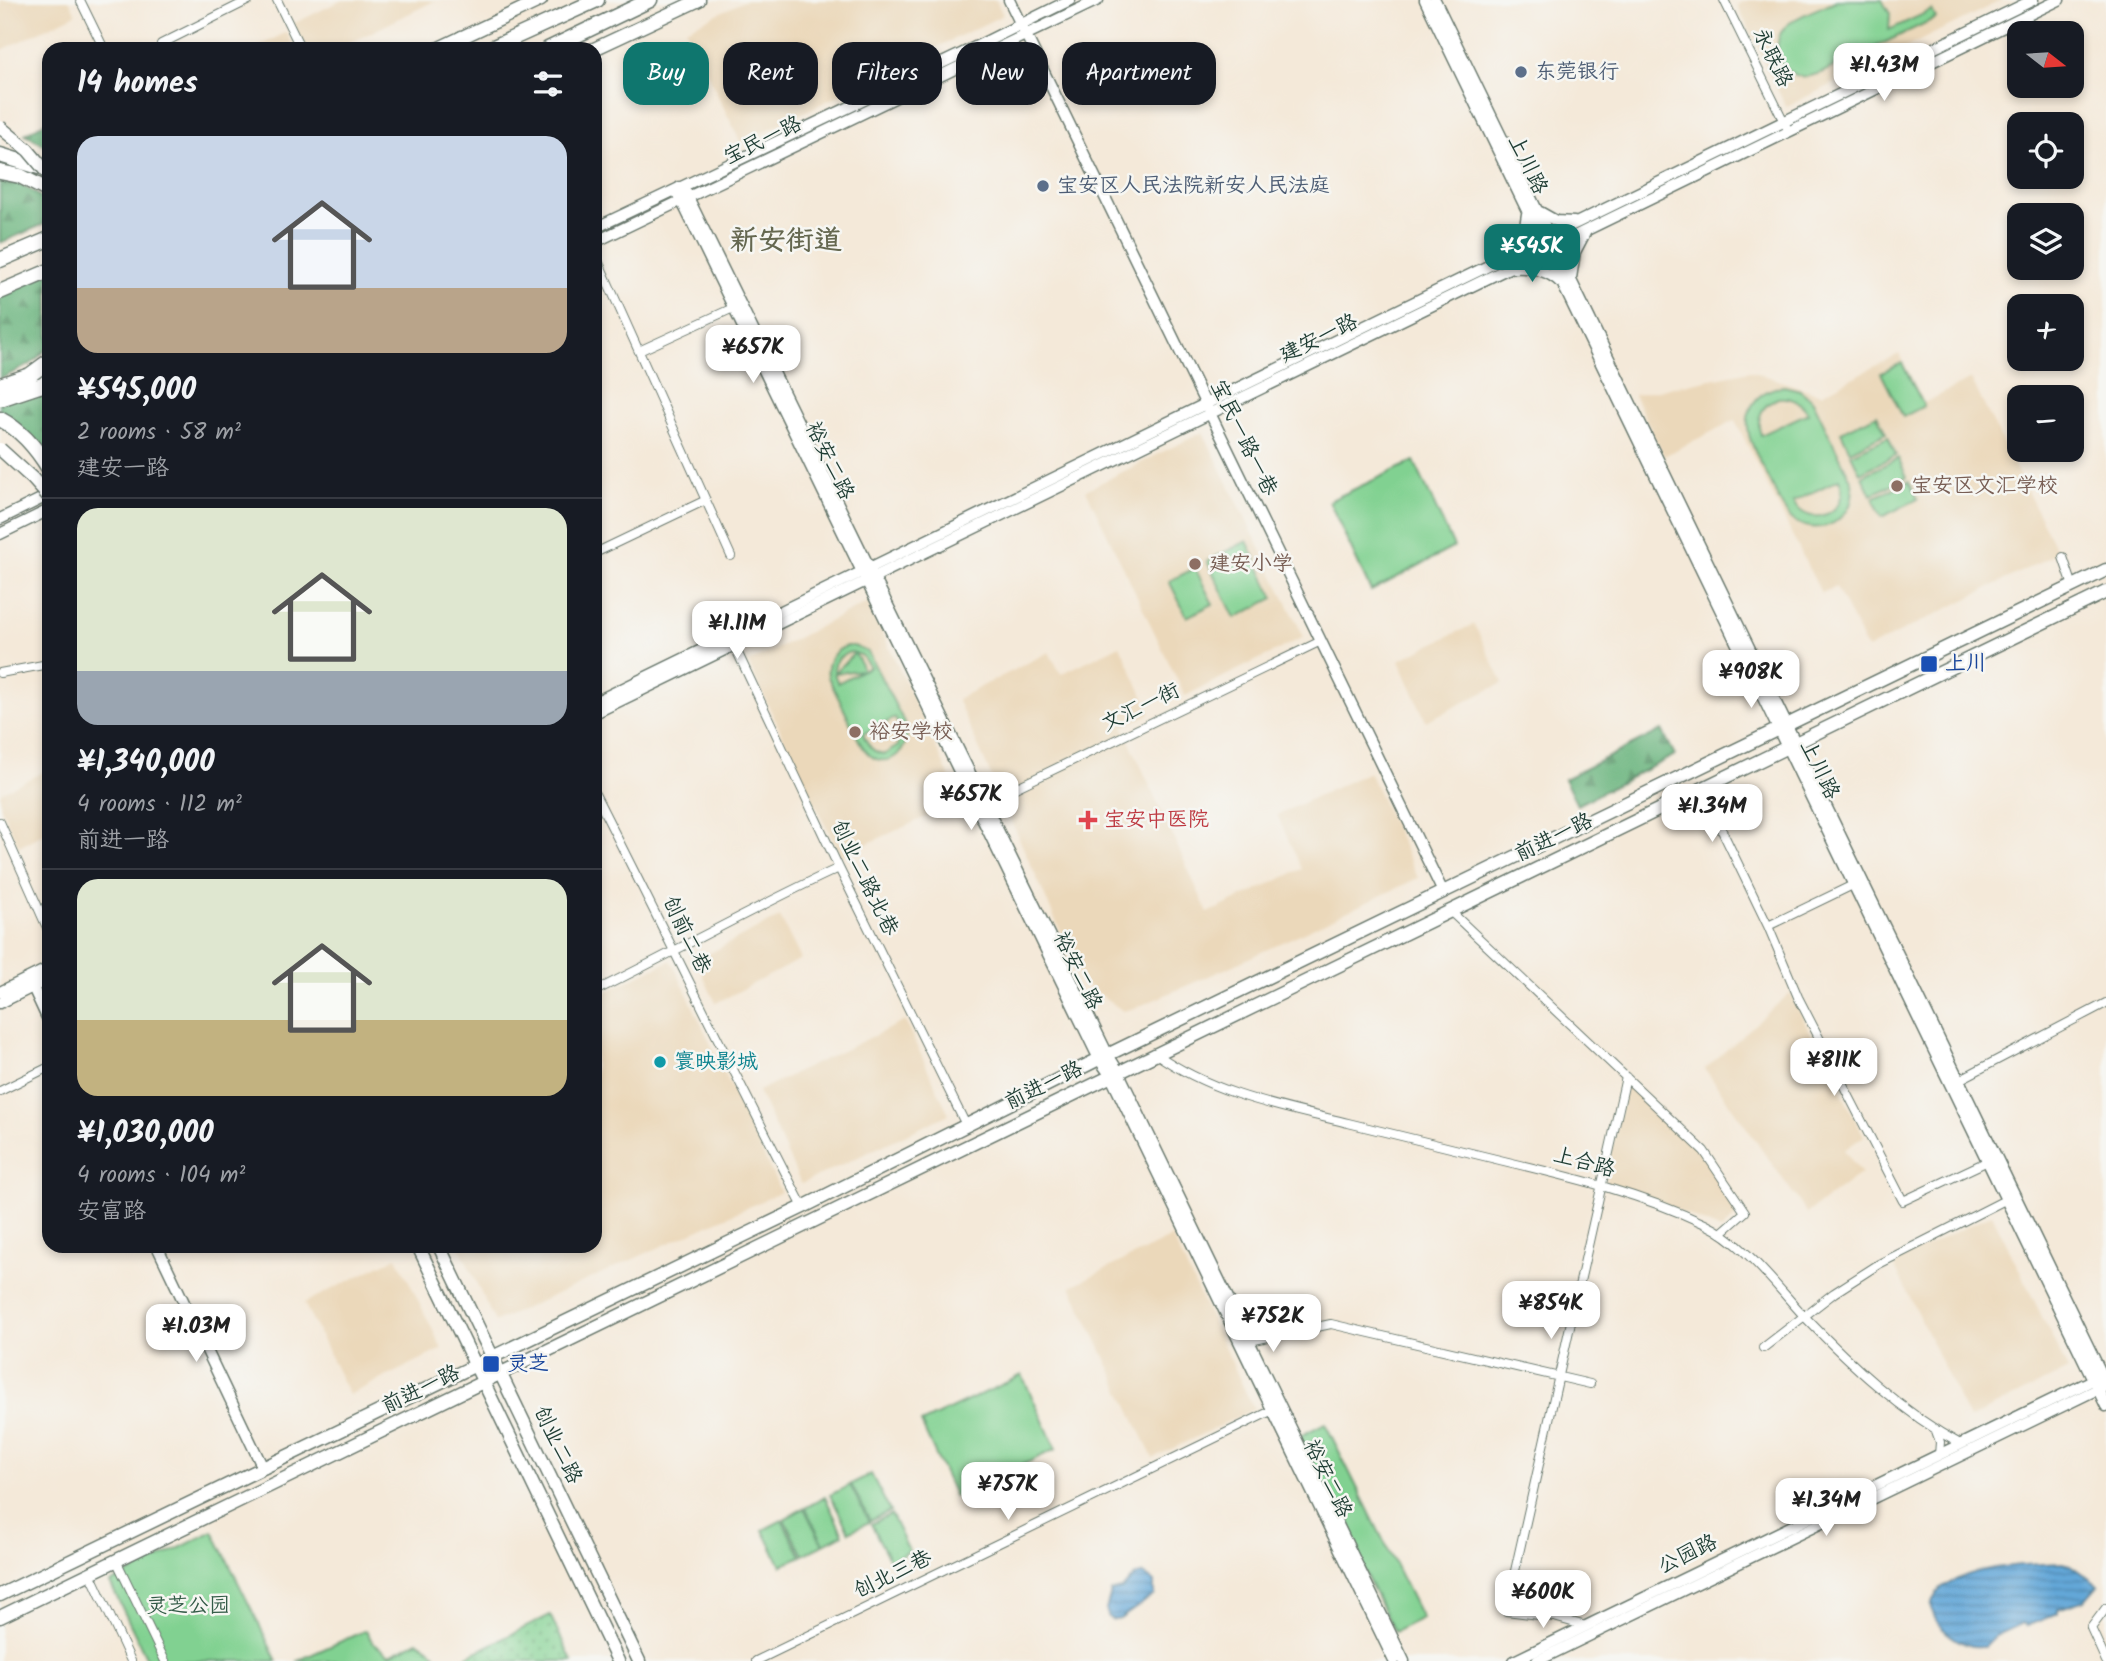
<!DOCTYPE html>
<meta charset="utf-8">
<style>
:root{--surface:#171b24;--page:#242831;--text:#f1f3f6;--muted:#9ea1a6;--line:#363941;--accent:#0f766e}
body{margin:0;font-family:Kalam,"LXGW WenKai TC",sans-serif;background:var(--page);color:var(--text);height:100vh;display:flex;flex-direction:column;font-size:26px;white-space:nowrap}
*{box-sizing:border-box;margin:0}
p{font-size:23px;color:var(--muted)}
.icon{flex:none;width:38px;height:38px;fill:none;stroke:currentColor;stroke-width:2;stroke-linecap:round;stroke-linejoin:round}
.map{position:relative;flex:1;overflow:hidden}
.side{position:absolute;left:42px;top:42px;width:560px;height:1211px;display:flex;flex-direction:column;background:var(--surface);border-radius:21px;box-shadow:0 4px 10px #0003}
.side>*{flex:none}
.banner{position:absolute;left:623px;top:42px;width:665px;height:63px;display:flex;gap:14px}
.needle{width:46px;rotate:107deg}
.controls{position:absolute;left:2007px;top:21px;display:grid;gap:14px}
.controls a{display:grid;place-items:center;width:77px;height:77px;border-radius:14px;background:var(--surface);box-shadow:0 4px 10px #0003;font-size:35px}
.price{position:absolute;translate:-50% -60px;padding:0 16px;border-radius:14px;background:#fff;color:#222;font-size:23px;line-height:46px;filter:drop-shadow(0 2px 4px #0008)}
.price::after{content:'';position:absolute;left:50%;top:42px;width:21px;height:16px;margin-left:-10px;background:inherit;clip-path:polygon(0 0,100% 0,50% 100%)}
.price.active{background:var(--accent);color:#fff}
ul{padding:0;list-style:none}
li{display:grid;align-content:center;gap:14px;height:371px;padding:0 35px}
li+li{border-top:2px solid var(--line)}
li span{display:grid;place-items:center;height:217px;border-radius:21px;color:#555}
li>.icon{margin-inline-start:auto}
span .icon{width:126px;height:126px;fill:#fffc;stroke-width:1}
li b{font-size:30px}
h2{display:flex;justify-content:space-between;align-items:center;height:84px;padding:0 35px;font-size:30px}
.pill{padding:0 24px;border-radius:21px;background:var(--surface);box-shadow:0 4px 10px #0003;font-size:24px;line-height:63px}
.pill.active{background:var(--accent);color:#fff}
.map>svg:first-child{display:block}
</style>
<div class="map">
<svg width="2106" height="1661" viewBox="0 0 2106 1661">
<defs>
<pattern id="grass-dots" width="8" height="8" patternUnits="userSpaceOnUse" patternTransform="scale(1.75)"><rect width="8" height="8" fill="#81d191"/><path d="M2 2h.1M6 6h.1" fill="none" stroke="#69ab77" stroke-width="1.8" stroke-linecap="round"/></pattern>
<pattern id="forest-firs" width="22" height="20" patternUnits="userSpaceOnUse" patternTransform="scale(1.75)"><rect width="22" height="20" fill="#68b37b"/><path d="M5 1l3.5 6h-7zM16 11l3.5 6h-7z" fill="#559366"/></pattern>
<pattern id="water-rules" width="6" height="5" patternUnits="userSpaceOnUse" patternTransform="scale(1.75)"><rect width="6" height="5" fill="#63a7d8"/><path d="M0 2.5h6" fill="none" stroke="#5189b0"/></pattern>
</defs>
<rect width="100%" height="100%" fill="#f6f6f2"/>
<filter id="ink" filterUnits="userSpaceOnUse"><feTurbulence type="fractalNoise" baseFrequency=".0143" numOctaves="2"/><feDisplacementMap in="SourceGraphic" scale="14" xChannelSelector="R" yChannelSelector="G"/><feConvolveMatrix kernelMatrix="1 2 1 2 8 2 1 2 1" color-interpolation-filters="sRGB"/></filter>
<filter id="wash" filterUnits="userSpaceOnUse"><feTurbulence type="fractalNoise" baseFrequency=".00686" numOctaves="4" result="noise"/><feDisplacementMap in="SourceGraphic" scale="28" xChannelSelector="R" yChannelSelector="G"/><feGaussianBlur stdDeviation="1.57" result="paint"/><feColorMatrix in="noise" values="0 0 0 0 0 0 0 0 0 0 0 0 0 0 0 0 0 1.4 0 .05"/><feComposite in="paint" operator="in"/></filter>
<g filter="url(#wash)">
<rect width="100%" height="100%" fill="#f4e9d9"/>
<path fill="#ebd8ba" d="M0 0H69L76 14 0 51Z
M342 0H436L338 49H305L293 24Z
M746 0H996L1003 15 741 143 686 29Z
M1748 0H2002L1786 107 1737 5Z
M287 32 296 49H254Z
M1899 354 1924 403 1971 379 2058 553 1867 649 1836 587 1821 593 1735 420 1664 456 1634 395 1750 371 1821 394Z
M1203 432 1304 637 1185 696 1086 490Z
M868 602 961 801 840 856 748 663Z
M1474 624 1503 683 1426 721 1399 660Z
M1120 645 1151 713 1123 727 1208 913 1302 869 1277 815 1369 772 1418 878 1232 966 1135 1008 1123 1011 1083 982 957 699 1049 652 1061 674Z
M49 769V831L19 846 0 806V793Z
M780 917 801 959 716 1003 702 974 708 954Z
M671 960 781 1192 495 1322 459 1246H595V997Z
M1790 993 1864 1136 1844 1150 1861 1173 1807 1213 1705 1069Z
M905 1021 949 1114 801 1184 758 1091Z
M1627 1081 1703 1153 1742 1211 1721 1230 1640 1194 1605 1183Z
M1992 1214 2068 1370 1969 1419 1893 1263Z
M1172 1237 1254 1409 1153 1458 1071 1286Z
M397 1257 442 1349 349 1395 304 1303Z"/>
<path fill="url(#grass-dots)" stroke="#508762" stroke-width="2" d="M550 1615 572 1661H458Z"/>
<path fill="url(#forest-firs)" stroke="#447858" stroke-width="2" d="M49 120V148L25 134Z
M0 179C20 182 35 190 49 205V222L0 243Z
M49 272V347L31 364 0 379V293Z
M49 383V464L0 412V402Z
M1662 730 1675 755 1577 805 1564 779Z"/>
<path fill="#81d191" stroke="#508762" stroke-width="2" fill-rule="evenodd" d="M1837 0H1882L1890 14 1889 30 1932 10 1936 18 1821 73C1814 75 1807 78 1800 76 1778 72 1771 44 1784 28 1795 16 1823 7 1837 0Z
M1902 363 1924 406 1903 417 1881 373Z
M1784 386 1800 390 1813 401 1852 482C1854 497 1851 511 1838 520 1825 530 1806 530 1793 520 1781 510 1776 492 1769 479 1758 456 1738 429 1753 404 1760 393 1771 388 1784 386ZM1778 398C1791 397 1801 401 1808 413L1761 435C1755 418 1762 405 1778 398ZM1839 479C1853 510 1811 532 1793 502Z
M1877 415 1886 433 1850 451 1841 432Z
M1888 437 1896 455 1860 473 1851 454Z
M1898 458 1907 477 1871 495 1862 476Z
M1414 461 1454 547 1371 591 1329 501Z
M1909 481 1918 499 1882 517 1873 498Z
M1247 541 1274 598 1235 618 1207 561Z
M1195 568 1213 604 1187 617 1169 581Z
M846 646H854L868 652 905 724C914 752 883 774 865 750 859 743 856 734 852 726 844 709 836 693 828 677 826 662 832 652 846 646ZM851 652 861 655 870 667 863 670 859 660 854 653 835 673 862 670 838 683C830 668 835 656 851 652ZM895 718 901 731 898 746 885 754C872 753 868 745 863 734Z
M1022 1375 1056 1449 955 1497 921 1423Z
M1325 1423 1422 1618 1394 1632 1298 1437Z
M871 1474 890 1511 870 1521 851 1484Z
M850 1485 869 1522 849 1532 830 1495Z
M825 1497 843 1534 824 1544 805 1508Z
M804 1508 823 1545 803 1555 784 1519Z
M891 1514 909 1551 890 1561 871 1524Z
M782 1520 801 1556 781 1566 763 1530Z
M213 1531 277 1661H148L110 1583Z
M366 1630 373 1643 390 1655 418 1641 434 1652 438 1661H297Z"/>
<path fill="url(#water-rules)" stroke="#417286" stroke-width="2" d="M2062 1563 2070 1565 2098 1585 2085 1600 2058 1609V1613L2027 1626 2023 1623 1995 1636 1985 1646C1980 1646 1974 1647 1969 1645 1946 1638 1913 1606 1945 1586 1979 1564 2023 1565 2062 1563Z
M1143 1574 1154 1582V1595L1120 1619 1114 1620 1109 1618 1106 1610 1111 1592 1122 1590 1134 1576Z"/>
</g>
<g filter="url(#ink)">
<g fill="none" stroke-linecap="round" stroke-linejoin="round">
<g stroke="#6a796e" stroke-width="10">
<path id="street" d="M80 0 104 49
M277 0 301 49
M1724 0 1786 126
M161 44 249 0
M595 254 731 556
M639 351 733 308
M595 553 706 500
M2063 557 2073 586
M734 645 839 868 966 1125
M0 673 43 665 49 662
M595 794C665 931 732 1070 803 1207
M982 804 1321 641
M1711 808 1768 926 1798 997 1903 1201 1990 1160
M0 822 49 932
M1449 910 1704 1151 1745 1212 1721 1233
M1768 926 1857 883
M595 991C677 951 756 906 839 868
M1155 1053C1212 1094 1281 1107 1348 1123 1401 1136 1455 1149 1508 1162 1575 1178 1641 1194 1705 1224 1744 1242 1776 1286 1805 1317 1851 1365 1902 1412 1960 1444
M1957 1081 2106 1003
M0 1091 49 1067
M1245 1342 1331 1324 1590 1384
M1763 1348 1834 1293 1879 1264 2009 1198
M1936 1431 1940 1442 1939 1455
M116 1560 165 1661
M90 1573 131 1661
M1586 1626 1554 1617 1506 1611 1626 1077
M756 1661 1273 1410
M2106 1661 2091 1628 2106 1608"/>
</g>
<g stroke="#6a796e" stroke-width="13">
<path id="secondary" d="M1009 0 1443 892
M1425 0 2106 1406
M1435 0 2106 1383
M680 187 684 189 1108 1055 1118 1071 1404 1661
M680 187 677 193 686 210 1099 1059 1110 1075 1394 1661
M1540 212 1556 221 1574 222
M595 228 959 55 1070 0
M595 242 1098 0
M1512 253 1524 233 1527 214
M1514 268C1531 267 1547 270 1560 282
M1571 278 1575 252 1586 231
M0 519 49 495
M0 534 49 510
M595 702 2033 0
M595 713 2059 0
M30 981 49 1022
M0 992 49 968
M0 1003 49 979
M157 1246 263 1468
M1514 1661 2097 1378
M1537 1661 2102 1387"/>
</g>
<g stroke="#6a796e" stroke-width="15">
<path id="primary" d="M437 49 541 0
M594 49 699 0
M418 1246 618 1661
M439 1246 639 1661
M0 1595 803 1207 1099 1059 2106 570
M0 1617 2106 592"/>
</g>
<g stroke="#6a796e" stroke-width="17">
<path id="highway" d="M449 49 462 38
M489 49 597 0
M548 49 650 0
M0 155 49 170
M0 172 20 176 49 191
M0 260 49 239
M0 292 49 271
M39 386 49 378
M0 419C21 430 37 449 49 469"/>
</g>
<use href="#street" stroke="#fff" stroke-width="8"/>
<use href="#secondary" stroke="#fff" stroke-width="10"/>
<use href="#primary" stroke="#fff" stroke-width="12"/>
<use href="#highway" stroke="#fff" stroke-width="14"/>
<g stroke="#6a796e" stroke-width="15" stroke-linecap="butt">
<path id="primary-bridge" d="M0 127 28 150 49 175
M0 449 33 479 49 497"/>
</g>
<g stroke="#6a796e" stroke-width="17" stroke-linecap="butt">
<path id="highway-bridge" d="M0 385 30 375 49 361
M0 399 39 386"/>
</g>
<use href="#primary-bridge" stroke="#fff" stroke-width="12"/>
<use href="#highway-bridge" stroke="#fff" stroke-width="14"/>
</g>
</g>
<g fill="#5c6f8a" stroke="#f6f6f2" stroke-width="2.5">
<circle cx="1521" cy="72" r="7"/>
<circle cx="1043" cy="186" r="7"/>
</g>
<g fill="#8d6e63" stroke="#f6f6f2" stroke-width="2.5">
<circle cx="1897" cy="486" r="7"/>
<circle cx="1195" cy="564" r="7"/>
<circle cx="855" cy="732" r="7"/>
</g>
<g fill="#1a4fb4" stroke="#f6f6f2" stroke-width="2.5">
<rect x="1920" y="655" width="18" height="18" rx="3.5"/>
<rect x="482" y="1355" width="18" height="18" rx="3.5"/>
</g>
<path fill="#e0444e" stroke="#f6f6f2" stroke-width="2.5" d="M1084.5 809.5h7v7h7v7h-7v7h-7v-7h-7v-7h7z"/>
<circle fill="#0f9aa8" stroke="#f6f6f2" stroke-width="2.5" cx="660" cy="1062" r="7"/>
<g text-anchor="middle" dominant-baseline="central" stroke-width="5" stroke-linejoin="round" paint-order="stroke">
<g font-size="21" fill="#1f3d34" stroke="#f6f6f2">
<text transform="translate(1772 58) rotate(64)">永联路</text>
<text transform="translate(763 141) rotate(-26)">宝民一路</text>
<text transform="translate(1527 165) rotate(64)">上川路</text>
<text transform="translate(1319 339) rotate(-26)">建安一路</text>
<text transform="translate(1243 438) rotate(64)">宝民一路一巷</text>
<text transform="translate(829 461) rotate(64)">裕安二路</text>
<text transform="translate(1141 708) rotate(-26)">文汇一街</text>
<text transform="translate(1819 770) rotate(64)">上川路</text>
<text transform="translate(1554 838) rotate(-26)">前进一路</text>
<text transform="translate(864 878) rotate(64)">创业二路北巷</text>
<text transform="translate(686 935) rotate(64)">创前二巷</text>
<text transform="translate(1077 971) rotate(64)">裕安二路</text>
<text transform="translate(1044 1086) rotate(-26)">前进一路</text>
<text transform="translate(1584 1163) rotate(15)">上合路</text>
<text transform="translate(421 1390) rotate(-26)">前进一路</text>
<text transform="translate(557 1445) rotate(64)">创业二路</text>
<text transform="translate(1327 1479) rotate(64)">裕安二路</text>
<text transform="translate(1688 1555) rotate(-26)">公园路</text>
<text transform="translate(893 1575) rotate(-26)">创北三巷</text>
</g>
<g font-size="21" fill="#4e5e75" stroke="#f6f6f2" text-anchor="start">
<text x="1535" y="72">东莞银行</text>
<text x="1057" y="186">宝安区人民法院新安人民法庭</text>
</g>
<g font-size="21" fill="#785e54" stroke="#f6f6f2" text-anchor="start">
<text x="1911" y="486">宝安区文汇学校</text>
<text x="1209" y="564">建安小学</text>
<text x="869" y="732">裕安学校</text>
</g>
<g font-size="21" fill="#164399" stroke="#f6f6f2" text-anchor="start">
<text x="1945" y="664">上川</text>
<text x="507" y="1364">灵芝</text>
</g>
<g font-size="21" fill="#be3a42" stroke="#f6f6f2" text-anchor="start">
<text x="1104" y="820">宝安中医院</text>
</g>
<g font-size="21" fill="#0d838f" stroke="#f6f6f2" text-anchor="start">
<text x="674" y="1062">寰映影城</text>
</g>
<g font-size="21" fill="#335b47" stroke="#f6f6f2">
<text x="188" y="1606">灵芝公园</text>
</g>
<g font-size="28" font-weight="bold" fill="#656850" stroke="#f6f6f2">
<text x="786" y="241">新安街道</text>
</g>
</g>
</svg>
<div class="controls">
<a><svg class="needle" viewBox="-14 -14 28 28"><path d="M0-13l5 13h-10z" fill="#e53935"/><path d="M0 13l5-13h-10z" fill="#9ea1a6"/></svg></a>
<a><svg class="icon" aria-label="locate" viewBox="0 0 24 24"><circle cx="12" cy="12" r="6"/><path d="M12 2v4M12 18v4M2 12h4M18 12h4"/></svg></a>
<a><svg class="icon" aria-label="layers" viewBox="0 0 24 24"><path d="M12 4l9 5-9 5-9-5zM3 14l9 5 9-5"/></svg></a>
<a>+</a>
<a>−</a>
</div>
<b class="price" style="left:1884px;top:103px">¥1.43M</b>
<b class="price active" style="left:1532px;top:284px">¥545K</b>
<b class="price" style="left:753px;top:385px">¥657K</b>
<b class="price" style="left:737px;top:661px">¥1.11M</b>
<b class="price" style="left:1751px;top:710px">¥908K</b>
<b class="price" style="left:971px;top:832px">¥657K</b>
<b class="price" style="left:1712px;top:844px">¥1.34M</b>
<b class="price" style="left:1834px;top:1098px">¥811K</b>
<b class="price" style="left:1551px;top:1341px">¥854K</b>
<b class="price" style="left:1273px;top:1354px">¥752K</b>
<b class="price" style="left:196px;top:1364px">¥1.03M</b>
<b class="price" style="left:1008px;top:1522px">¥757K</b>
<b class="price" style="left:1826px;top:1538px">¥1.34M</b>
<b class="price" style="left:1543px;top:1630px">¥600K</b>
<div class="banner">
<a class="pill active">Buy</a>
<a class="pill">Rent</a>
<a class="pill">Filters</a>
<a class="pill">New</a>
<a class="pill">Apartment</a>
</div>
<section class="side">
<h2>14 homes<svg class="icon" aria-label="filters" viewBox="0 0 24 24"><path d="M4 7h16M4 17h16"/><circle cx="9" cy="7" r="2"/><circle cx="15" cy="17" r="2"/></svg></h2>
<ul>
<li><span style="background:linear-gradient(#c9d6e8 70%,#b9a48a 0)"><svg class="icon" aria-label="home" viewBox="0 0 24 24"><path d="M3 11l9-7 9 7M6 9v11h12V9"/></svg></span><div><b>¥545,000</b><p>2 rooms · 58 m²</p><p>建安一路</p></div></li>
<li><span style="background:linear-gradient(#dfe7d0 75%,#9aa5b1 0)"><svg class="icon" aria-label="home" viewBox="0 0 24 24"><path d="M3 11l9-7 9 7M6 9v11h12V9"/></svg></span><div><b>¥1,340,000</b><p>4 rooms · 112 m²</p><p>前进一路</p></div></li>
<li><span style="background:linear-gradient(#dfe7d0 65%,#c2b280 0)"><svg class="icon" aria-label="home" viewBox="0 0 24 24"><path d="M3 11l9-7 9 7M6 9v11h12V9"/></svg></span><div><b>¥1,030,000</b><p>4 rooms · 104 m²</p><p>安富路</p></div></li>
</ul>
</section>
</div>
